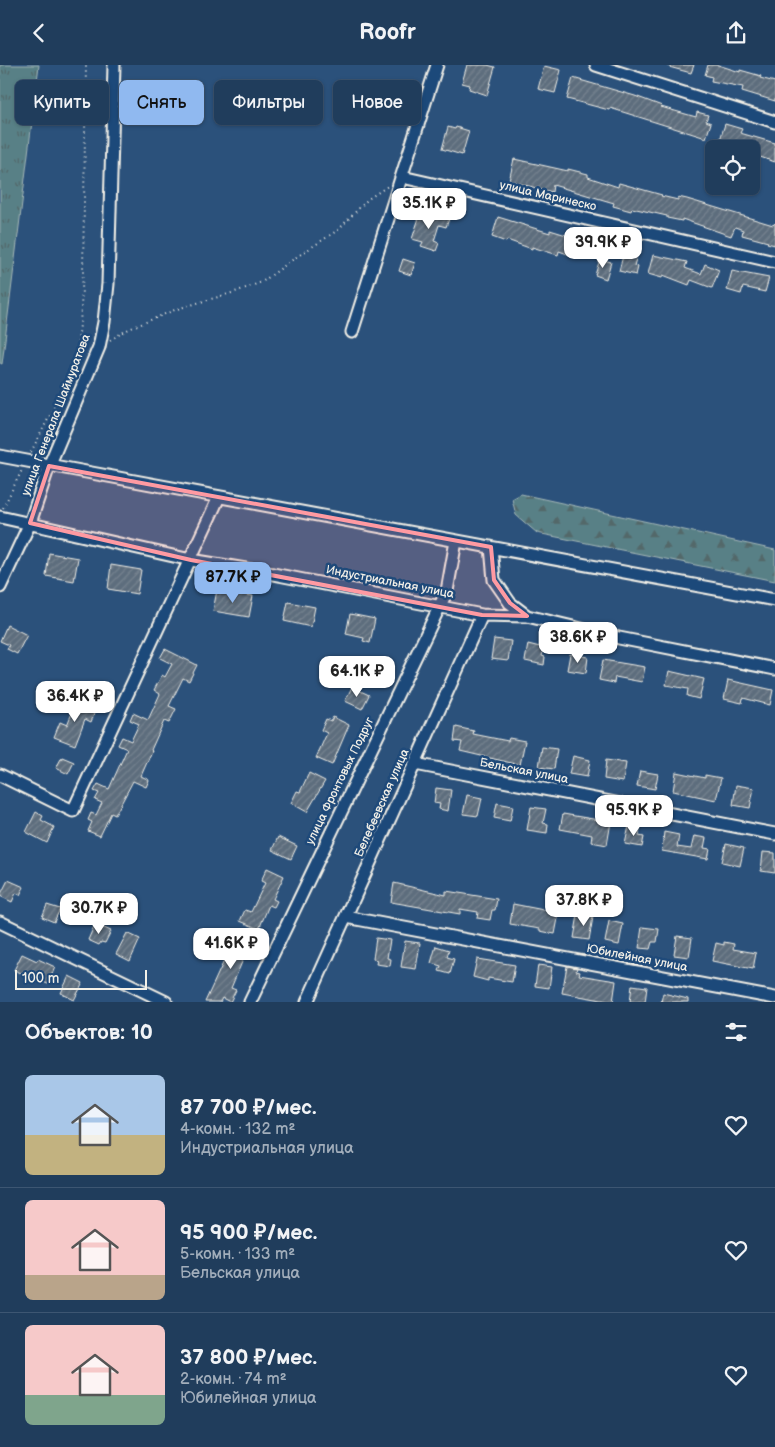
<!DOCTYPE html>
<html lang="ru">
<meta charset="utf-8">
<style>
:root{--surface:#203d5c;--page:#284462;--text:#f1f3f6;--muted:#a2aebb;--line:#3d5672;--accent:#90b9f0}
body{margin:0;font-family:"Balsamiq Sans",sans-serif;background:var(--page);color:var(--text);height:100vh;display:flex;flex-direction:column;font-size:19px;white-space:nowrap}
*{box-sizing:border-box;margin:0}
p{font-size:16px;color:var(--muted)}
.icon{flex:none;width:28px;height:28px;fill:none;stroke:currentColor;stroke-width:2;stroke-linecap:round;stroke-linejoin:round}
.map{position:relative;height:937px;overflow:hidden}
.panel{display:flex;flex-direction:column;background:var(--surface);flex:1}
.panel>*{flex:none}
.hud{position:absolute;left:15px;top:15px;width:500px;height:45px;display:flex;gap:10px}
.controls{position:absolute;left:705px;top:75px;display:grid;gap:10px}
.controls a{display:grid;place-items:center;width:55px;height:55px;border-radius:8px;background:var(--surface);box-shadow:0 1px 4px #0004,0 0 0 1px var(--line);font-size:25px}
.scale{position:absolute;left:15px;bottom:12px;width:132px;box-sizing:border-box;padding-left:5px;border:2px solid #f4f1e8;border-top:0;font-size:14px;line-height:18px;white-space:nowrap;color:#f4f1e8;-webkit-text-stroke:4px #1f4a7a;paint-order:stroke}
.price{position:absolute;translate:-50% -42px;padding:0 11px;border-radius:10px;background:#fff;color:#222;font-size:16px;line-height:32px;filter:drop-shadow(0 1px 2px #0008)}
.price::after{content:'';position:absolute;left:50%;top:30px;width:15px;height:11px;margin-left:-8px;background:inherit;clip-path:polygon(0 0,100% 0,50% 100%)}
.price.selected{background:var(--accent);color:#111}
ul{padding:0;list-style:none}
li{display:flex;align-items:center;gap:15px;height:125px;padding:0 25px}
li+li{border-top:1px solid var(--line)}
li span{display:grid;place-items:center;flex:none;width:140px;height:100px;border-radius:8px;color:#555}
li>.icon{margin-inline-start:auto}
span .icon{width:60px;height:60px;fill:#fffc;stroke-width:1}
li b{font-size:21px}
h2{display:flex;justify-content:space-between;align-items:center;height:60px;padding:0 25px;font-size:21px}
.pill{padding:0 18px;border-radius:8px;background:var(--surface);box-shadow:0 1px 4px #0004,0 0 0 1px var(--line);font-size:18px;line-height:45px}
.pill.selected{background:var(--accent);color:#111}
header{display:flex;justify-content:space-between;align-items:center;height:65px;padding:0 25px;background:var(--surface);font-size:22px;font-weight:800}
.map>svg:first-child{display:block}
</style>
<header><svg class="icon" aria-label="back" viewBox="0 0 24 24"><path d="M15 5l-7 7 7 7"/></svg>Roofr<svg class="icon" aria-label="share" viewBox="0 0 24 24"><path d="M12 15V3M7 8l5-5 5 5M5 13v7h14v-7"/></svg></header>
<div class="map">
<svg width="775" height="937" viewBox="0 0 775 937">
<defs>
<pattern id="grass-tufts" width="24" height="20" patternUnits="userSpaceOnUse" patternTransform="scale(1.25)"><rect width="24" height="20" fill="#598086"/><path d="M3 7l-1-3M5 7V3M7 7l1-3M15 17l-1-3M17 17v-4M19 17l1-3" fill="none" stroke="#526769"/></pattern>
<pattern id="forest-firs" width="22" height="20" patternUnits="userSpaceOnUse" patternTransform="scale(1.25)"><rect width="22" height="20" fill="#598086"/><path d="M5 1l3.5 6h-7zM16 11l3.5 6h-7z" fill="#526769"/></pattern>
<pattern id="building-hatch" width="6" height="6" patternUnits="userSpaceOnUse" patternTransform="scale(1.25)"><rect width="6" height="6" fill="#5d6d7d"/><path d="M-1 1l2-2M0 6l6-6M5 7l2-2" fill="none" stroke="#75828f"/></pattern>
</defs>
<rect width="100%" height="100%" fill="#2b517b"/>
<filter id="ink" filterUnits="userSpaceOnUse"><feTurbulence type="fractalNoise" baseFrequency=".02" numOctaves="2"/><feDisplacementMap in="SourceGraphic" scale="10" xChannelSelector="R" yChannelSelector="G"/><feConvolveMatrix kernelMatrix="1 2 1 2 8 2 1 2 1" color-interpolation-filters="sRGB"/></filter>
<g filter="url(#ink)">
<path fill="url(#grass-tufts)" stroke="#a6b8b7" d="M0 0H39L2 299 0 298Z"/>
<path fill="url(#forest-firs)" stroke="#a6b8b7" d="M521 429 775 485V516L537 468 516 450 512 434Z"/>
<path fill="url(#building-hatch)" stroke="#f4f1e8" d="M467 0H487L495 2 487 30 469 24 470 20 462 18Z
M669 0H694L691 8 669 2Z
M708 0H718L740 7V5L761 11 760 13 775 17V36L742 26 743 22 711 16 712 12 705 10Z
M544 1 561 5 555 28 538 24Z
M573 13 635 31 662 41 661 42 696 52 697 47 708 50 706 56 711 58 706 73 610 43 609 45 567 34Z
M725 59 742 64 740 68 775 78V97L751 89V84H739L719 78Z
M448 62 455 64 456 62 469 66 462 90 442 84Z
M514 94 568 106V104L588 109V112L618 122 619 118 662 130 661 131 678 135V132L687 134 773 160 775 158V180L767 178 768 177 742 170 743 165 735 162 731 171 682 154V156L667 153V151L632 143 631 146 613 141 614 138 553 120 552 127 509 116Z
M429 148 449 154 446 162 439 160 434 176 439 178 436 186 421 181 423 177 412 174 420 150 428 153Z
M498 152 550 168V165L576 173 577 171 586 174 579 193 559 186 558 190 532 182V184L507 175 506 177 492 172Z
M625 183 638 186 634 201 638 202 636 210 619 206Z
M653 190 687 197 685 203 701 209 705 199 719 205 712 223 691 215 689 220 663 210 662 213 648 209Z
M403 194 415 198 411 210 399 206Z
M600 194 611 197 606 214 595 210Z
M732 206 769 213 765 227 743 222 741 229 727 225Z
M49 488 78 493 74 516 46 511Z
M111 500 141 505 137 529 108 524Z
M217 525 253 531 249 552 213 546Z
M288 537 315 542 311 562 284 556Z
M350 549 375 554 370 578 363 576 364 573 346 569Z
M7 560 27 570 17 589 7 584 9 580 0 576Z
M494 574 511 576 508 596 491 594Z
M528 579 544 583 542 591 545 592 544 600 525 596Z
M165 584 197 600 189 616 183 613 169 641 176 644 169 658 164 656 151 685 152 686 141 711 149 715 146 722 133 716 115 750 111 748 100 771 88 766 92 757 88 755 91 748 96 750 102 738 95 735 99 728 94 726 98 719 109 724 127 684 118 680 122 672 131 676 139 659 130 655 133 648 148 655 160 629 154 625 162 610 165 612 172 599 160 593Z
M570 589 588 592 586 608 567 605Z
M603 595 645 602 642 617 615 612 614 618 599 615Z
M669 606 704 614 699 634 687 631 688 624 666 620Z
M728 615 773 625 770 640 743 633 742 638 724 634Z
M352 622 369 630 362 644 345 636Z
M77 636 96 644 91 657 85 654 75 680 54 672 60 657 67 660Z
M333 652 349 660 332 700 316 693 327 668 321 665 326 654 331 656Z
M456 662 474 666 473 669 508 676 509 673 525 676 520 700 460 686 462 677 454 676Z
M542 682 557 684 554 704 539 702Z
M573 691 590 695 587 712 569 709Z
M62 692 74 697 68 709 56 703Z
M606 695 626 698 623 717 604 714Z
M640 706 658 709 655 724 637 721Z
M676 707 705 713V710L721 713 716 735 673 726Z
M309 708 325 716 307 747 291 738 297 726 300 727Z
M736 720 754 723 750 743 733 740Z
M436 723 451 725 448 746 439 744 440 739 434 738Z
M467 730 482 733 478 751 463 749Z
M497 738 513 741 510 756 494 753Z
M531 742 546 744 543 758 548 759 547 768 527 765Z
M36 747 43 751 41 755 54 762 47 778 26 767Z
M563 749 611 757 607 780 591 777 592 770 560 764Z
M629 761 640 764 639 771 644 772 642 782 625 779Z
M664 767 679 770 677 782 691 784 694 771 706 773 704 783 710 784 708 794 662 786Z
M278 772 297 781 291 794 272 785Z
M726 779 744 783 740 801 722 797Z
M763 787 775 788V808L761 806Z
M267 803 284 811 273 834 277 836 274 842 269 840 259 864 240 856 245 845 251 847 265 818 261 816Z
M8 815 24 822 20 830 16 828 12 837 0 831Z
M394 818 446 830V826L497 834 495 845H492L490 855 477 853 478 847 460 844V849L391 837Z
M78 830 96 838 87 856 74 851 75 848 71 846Z
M513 839 559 848 555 869 540 866V864L510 859Z
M47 840 60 844 54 857 42 852Z
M578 850 593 852 589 875 574 873Z
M609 856 623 859 619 880 605 877Z
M95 859 111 866 105 878 101 877 99 880 88 875Z
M642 862 659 864 657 877H652L650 884 639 883Z
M127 868 140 874 130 896 116 889Z
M236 870 248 876 249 873 261 879 258 886 250 882 245 890 231 923 236 925 230 937 222 933 220 937H205Z
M677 871 692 873 689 892 674 890Z
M376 873 390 875 387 893 391 894 390 901 376 899 377 895 373 894Z
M405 876 420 878 416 904 401 902Z
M724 877 734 879 733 884 756 888 753 904 712 896 716 878 724 880Z
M436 881 449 885 447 892 454 894 450 909 439 906 441 901 431 898Z
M22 889 37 896 38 894 55 902 48 919 14 905Z
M477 894 515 900 512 917 488 913V916L473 912Z
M538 900 552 902 549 923 535 921Z
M567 901 577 903 576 906 580 907 579 910 616 916 613 937 562 928Z
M69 911 83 918 74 935 61 928Z
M632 920 647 922 645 937H630Z
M663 928 688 934V937H661Z"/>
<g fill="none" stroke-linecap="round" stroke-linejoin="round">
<g stroke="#f4f1e8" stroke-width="15">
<path id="minor" d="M596 0 775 57
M402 112 775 197
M352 267 437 0
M0 391 775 535
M0 452 191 495 258 506 482 550 527 551 619 573 775 604
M491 482 494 515 510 538 527 551
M0 522 30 458 49 401 99 282 104 257 108 219 114 0
M415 699 775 769
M0 710 73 746 219 432
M346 852 775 933
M0 857 166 937
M250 937 447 526 456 476
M307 937 482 550"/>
</g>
<path stroke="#f4f1e8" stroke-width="2" stroke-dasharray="1 4" stroke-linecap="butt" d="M110 275 129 264 177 244 235 227 262 217 295 193 338 165 368 134 388 121
M31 387 58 335 76 292 80 260 83 207 86 0
M3 443 22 405"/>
<use href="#minor" stroke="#1f4a7a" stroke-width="11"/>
</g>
</g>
<path fill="#ff9aa2" fill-opacity="0.2" stroke="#ff9aa2" stroke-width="4" stroke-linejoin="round" d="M49 401 491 482 494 515 510 538 527 551 482 550 191 495 30 458Z"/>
<g text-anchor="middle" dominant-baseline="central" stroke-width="5" stroke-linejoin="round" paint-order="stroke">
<g font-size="12" fill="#f4f1e8" stroke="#1f4a7a">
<text transform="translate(548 131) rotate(13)">улица Маринеско</text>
<text transform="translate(56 350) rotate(-69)">улица Генерала Шаймуратова</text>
<text transform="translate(390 517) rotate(11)">Индустриальная улица</text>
<text transform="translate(524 706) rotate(11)">Бельская улица</text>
<text transform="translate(340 716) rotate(-64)">улица Фронтовых Подруг</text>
<text transform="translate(382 738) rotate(-66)">Белебеевская улица</text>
<text transform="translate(637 893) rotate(11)">Юбилейная улица</text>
</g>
</g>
</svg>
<div class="controls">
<a><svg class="icon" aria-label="locate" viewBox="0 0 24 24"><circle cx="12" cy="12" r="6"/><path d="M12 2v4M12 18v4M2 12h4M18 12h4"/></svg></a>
</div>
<div class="scale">100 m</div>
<b class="price" style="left:429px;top:165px">35.1K ₽</b>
<b class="price" style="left:603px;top:204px">39.9K ₽</b>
<b class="price selected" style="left:233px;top:539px">87.7K ₽</b>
<b class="price" style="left:578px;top:599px">38.6K ₽</b>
<b class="price" style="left:357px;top:633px">64.1K ₽</b>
<b class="price" style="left:75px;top:658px">36.4K ₽</b>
<b class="price" style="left:634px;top:772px">95.9K ₽</b>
<b class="price" style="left:584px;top:862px">37.8K ₽</b>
<b class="price" style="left:99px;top:870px">30.7K ₽</b>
<b class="price" style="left:231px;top:905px">41.6K ₽</b>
<div class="hud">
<a class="pill">Купить</a>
<a class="pill selected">Снять</a>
<a class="pill">Фильтры</a>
<a class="pill">Новое</a>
</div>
</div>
<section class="panel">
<h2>Объектов: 10<svg class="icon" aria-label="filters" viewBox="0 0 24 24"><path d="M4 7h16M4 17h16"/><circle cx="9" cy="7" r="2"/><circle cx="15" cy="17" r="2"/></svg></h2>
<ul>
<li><span style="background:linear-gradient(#a9c7e8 60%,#c2b280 0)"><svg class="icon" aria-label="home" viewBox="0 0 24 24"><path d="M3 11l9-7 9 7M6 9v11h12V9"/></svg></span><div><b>87 700 ₽/мес.</b><p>4-комн. · 132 m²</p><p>Индустриальная улица</p></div><svg class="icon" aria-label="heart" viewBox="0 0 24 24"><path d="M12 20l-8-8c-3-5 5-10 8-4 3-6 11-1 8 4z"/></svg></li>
<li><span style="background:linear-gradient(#f6c9c9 75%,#b9a48a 0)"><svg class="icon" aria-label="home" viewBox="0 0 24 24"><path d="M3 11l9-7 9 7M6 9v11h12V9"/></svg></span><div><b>95 900 ₽/мес.</b><p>5-комн. · 133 m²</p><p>Бельская улица</p></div><svg class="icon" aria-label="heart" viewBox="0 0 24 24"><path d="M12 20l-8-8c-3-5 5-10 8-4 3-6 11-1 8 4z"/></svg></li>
<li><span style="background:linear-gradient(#f6c9c9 70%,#7fa58c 0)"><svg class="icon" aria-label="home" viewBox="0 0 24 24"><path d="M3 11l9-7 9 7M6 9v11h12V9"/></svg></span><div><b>37 800 ₽/мес.</b><p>2-комн. · 74 m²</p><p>Юбилейная улица</p></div><svg class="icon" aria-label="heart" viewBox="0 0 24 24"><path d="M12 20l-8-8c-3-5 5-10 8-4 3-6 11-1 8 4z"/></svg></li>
</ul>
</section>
